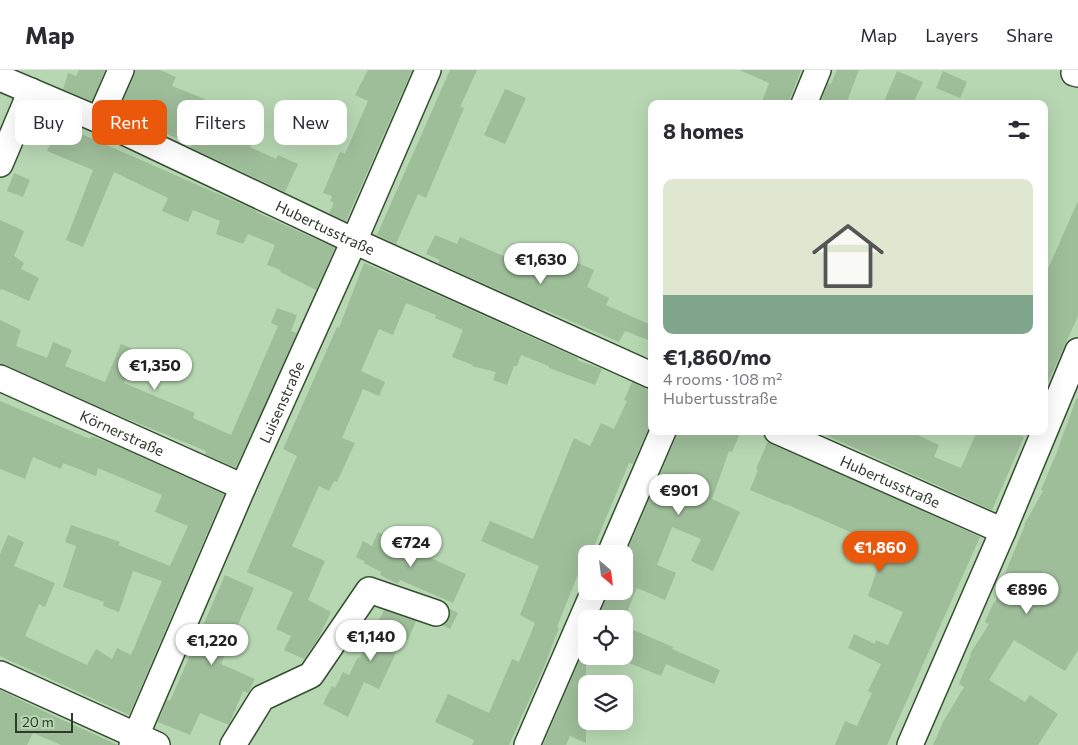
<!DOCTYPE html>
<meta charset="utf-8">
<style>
:root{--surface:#fff;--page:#f7f7f7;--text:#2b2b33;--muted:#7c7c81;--line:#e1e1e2;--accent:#ea580c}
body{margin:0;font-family:Commissioner,sans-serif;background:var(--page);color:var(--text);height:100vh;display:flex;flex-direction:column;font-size:19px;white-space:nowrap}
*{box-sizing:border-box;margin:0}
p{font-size:16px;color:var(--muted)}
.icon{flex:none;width:28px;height:28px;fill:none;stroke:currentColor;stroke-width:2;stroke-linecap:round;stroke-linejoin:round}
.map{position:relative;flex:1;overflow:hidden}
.panel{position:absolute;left:648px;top:30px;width:400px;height:335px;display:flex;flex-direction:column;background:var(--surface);border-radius:10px;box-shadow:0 5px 20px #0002}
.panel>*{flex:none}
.top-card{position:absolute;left:15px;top:30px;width:475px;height:45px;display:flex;gap:10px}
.needle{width:32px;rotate:152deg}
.controls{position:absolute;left:578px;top:475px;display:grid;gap:10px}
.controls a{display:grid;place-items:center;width:55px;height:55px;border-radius:10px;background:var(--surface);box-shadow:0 5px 20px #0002;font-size:25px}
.scale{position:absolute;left:15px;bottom:12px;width:58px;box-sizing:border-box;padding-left:5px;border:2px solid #2e3b2c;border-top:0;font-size:14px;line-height:18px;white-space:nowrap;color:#2e3b2c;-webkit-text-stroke:4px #b7d7b2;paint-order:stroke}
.price{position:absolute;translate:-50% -42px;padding:0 11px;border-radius:18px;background:#fff;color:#222;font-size:16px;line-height:32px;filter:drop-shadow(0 1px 2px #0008)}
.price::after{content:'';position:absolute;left:50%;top:30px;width:15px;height:11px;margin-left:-8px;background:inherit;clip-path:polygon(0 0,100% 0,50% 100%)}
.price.active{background:var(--accent);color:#fff}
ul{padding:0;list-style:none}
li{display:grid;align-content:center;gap:10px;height:265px;padding:0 15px}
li+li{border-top:1px solid var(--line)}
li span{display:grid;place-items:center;height:155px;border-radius:10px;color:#555}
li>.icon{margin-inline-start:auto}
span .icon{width:90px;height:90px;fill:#fffc;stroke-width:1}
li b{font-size:21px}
h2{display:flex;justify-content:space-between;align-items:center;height:60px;padding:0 15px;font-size:21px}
.chip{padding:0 18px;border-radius:10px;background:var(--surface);box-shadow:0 5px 20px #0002;font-size:18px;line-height:45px}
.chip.active{background:var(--accent);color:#fff}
header{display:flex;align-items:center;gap:30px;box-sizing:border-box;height:70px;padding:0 25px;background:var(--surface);border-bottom:1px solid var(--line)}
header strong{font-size:24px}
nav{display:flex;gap:28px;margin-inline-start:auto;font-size:18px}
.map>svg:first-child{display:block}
</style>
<header>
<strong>Map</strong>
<nav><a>Map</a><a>Layers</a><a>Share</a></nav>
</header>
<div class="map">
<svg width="1078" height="675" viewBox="0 0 1078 675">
<rect width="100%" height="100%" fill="#b7d7b2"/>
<path fill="#9ebd99" d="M79 0H105L92 31 63 19 68 3 76 6Z
M135 0H160L176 7 172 16 205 29 194 56 220 68 225 56 252 70 250 77 276 89 278 85 298 94 285 122 190 77 192 75 118 43 134 6Z
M368 0H412L346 151 329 143 334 133 330 131 332 126 323 123 340 82 345 84 368 31 355 25Z
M450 0H477L460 37 464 38 426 128 418 124 396 174 377 165Z
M739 0H801L788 34H761L769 13Z
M837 0H859L846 34H820L828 13 831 14Z
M897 1 923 12 913 34H883Z
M943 1 967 12 960 28 936 18Z
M505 19 526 28 505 74 484 65Z
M47 49 246 136 257 141 256 142 335 178 316 220 280 202 281 200 267 195 275 175 248 164 243 174 216 164 220 151 193 140 188 152 162 141 168 128 114 102 83 177 66 170 93 100 47 81 50 75 38 70Z
M14 103 30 110 23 127 7 121Z
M1078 131V246L1044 321V208Z
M0 150 24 161 14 186 24 193 21 199 39 208 29 231 2 219 0 220Z
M435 165 457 174 460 167 508 188 509 185 527 192 536 173 562 184 561 186 594 200 587 217 609 228 606 235 651 255V271L625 261 619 272 543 239V240L438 193 440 190 426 184Z
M364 193 402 209 578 288 577 290 602 299 595 315 549 298V296L521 285 517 296H514L507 315 493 310 496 302 472 296 473 295 452 287 463 260 435 248 436 245 406 233 393 265 379 259 361 301 385 312 379 326 363 319 342 368 355 373 337 412 334 411 329 421 319 416 292 476 325 491 308 530 331 542 319 567 304 589 284 580 291 566 276 559 293 522 247 502 297 386 283 379 337 257 339 258Z
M277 238 297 245 291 261 297 263 236 398 205 384 206 381 101 338 6 295 0 294V250L21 260 16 276 47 288 53 272 72 280 65 296 105 312 121 274 138 281 124 313 195 343 193 348 231 365 278 256 271 253Z
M632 312 651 319V353L633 394 629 393 591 484H586L557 557 559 558 544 597 509 675H472L474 670 435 652 448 624 489 643 512 589 519 592 535 553 520 545 539 496 481 471 490 451 533 469 574 368 590 376 601 353 614 359 627 331 624 330Z
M1076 329H1078V580L1065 601 1014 570 989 610 1025 632 1030 625 1058 644 1038 675H933L943 652 964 617 959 614 971 585 970 584 989 554 985 552 994 532 995 533 1008 496 1025 455H1024L1043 421 1041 420 1057 382Z
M0 331 90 369 91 366 115 375 224 424 129 645 0 586V484L8 465 24 472 14 496 55 513 45 537 39 534 25 566 87 595 96 579 112 589 117 578 131 585 162 511 133 501 119 542 103 536 104 532 63 517 76 476 65 472 71 455 120 472 118 475 170 496 188 456 155 442 162 425 98 398 96 406 63 393 61 399 33 387 25 409 0 399Z
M677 361H741L732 382 729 381 712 429 740 442 713 501 691 491 701 469 672 457 657 495 676 503 665 530 637 518 624 549V543L621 549H598L608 521H624V488L676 367Z
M817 361H909L939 375 934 387 961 398 977 361H1012L1024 367 992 440Z
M768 371 980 467 887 675H835L845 651 857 656 872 623 868 621 881 594 848 578 854 564 875 574 876 570 888 575 903 542 868 526 878 497 876 496 878 491 865 486 871 471 786 434V435L750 420 758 400 756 399Z
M378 462 396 470 395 472 466 504 453 533 400 510 398 514 380 505 381 502 364 493V491L356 487 363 471 372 476Z
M225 505 254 518 221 594 255 609 248 623 243 621 229 655 200 643 190 665 158 652 167 630 170 631Z
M450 539 458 543 450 559 442 555 449 548Z
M384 540 416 551 408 570 403 568 379 619 364 612 348 647 323 634 332 616 335 618 343 602 349 605 358 587 360 588Z
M624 556 673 577 672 579 720 600 714 614 666 594 661 606 624 591Z
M586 575V673L570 666 566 675H543Z
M0 620 56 647 118 675H61L33 663 27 675H0Z"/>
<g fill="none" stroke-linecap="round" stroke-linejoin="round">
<g stroke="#344f30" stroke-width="28">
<g id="minor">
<path d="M1074 3 1078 4"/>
<path id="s1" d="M0 8 99 50 354 171 651 305"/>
<path d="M804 34 818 0"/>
<path d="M99 50 121 0"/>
<path d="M0 94 31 21"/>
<path id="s2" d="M0 308 243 417"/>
<path id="s3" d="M777 361 1003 461"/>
<path d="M610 484 663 361"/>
<path d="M0 604 157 675"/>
<path id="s4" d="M132 675 243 417 354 171 428 0"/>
<path d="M233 675 262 628 311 605 369 520 436 543"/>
<path d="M527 675 594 521"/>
<path d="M910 675 1003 461 1078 281"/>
</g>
</g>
<use href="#minor" stroke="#fff" stroke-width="25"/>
</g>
<g text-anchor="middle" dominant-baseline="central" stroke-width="4.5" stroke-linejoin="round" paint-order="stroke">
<g font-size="15" fill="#2e3b2c" stroke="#b7d7b2">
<text stroke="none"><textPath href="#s1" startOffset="358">Hubertusstraße</textPath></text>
<text stroke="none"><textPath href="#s4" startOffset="374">Luisenstraße</textPath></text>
<text stroke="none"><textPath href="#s2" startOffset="134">Körnerstraße</textPath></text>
<text stroke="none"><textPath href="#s3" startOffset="124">Hubertusstraße</textPath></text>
</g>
</g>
</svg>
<div class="controls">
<a><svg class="needle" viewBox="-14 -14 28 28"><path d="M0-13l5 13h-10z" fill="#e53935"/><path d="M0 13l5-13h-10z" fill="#7c7c81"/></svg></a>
<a><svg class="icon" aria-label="locate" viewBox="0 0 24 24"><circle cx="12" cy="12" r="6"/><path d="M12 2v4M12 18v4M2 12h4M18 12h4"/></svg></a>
<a><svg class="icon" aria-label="layers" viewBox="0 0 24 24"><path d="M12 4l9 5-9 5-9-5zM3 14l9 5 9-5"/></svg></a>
</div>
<div class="scale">20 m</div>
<b class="price" style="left:541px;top:215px">€1,630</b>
<b class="price" style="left:155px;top:321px">€1,350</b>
<b class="price" style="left:679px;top:446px">€901</b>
<b class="price" style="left:411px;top:498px">€724</b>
<b class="price active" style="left:880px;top:503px">€1,860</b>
<b class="price" style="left:1027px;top:545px">€896</b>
<b class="price" style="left:371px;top:592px">€1,140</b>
<b class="price" style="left:212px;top:596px">€1,220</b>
<div class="top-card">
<a class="chip">Buy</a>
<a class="chip active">Rent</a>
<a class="chip">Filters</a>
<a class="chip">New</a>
</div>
<section class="panel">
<h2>8 homes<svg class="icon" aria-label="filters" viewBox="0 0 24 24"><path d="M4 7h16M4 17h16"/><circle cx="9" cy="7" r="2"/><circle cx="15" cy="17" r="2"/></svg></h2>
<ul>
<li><span style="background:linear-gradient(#dfe7d0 75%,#7fa58c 0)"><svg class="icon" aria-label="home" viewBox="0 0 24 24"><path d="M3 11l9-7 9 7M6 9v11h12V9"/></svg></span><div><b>€1,860/mo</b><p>4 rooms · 108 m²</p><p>Hubertusstraße</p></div></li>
</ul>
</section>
</div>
